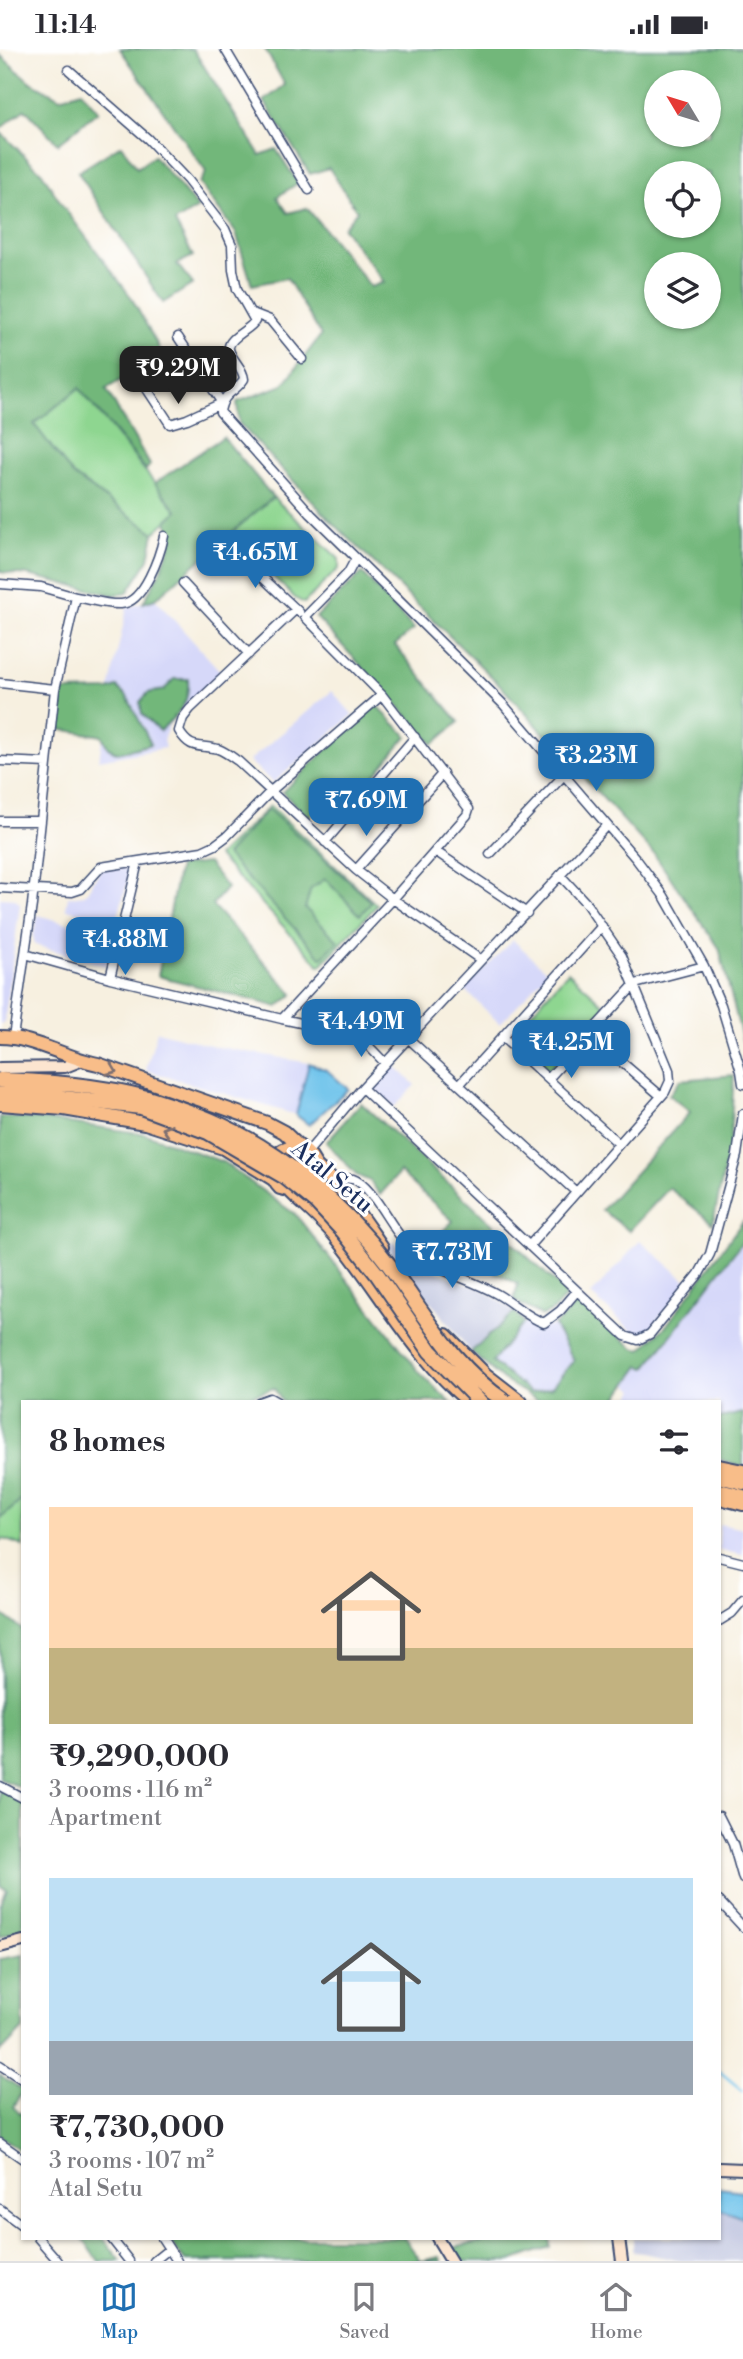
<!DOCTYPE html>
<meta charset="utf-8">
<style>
:root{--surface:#fff;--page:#f7f7f7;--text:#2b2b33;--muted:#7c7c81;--line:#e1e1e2;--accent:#1f6fb2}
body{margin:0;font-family:"Libre Bodoni",serif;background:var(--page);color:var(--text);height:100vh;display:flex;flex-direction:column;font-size:26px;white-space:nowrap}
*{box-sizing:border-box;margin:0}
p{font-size:23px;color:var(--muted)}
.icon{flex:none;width:38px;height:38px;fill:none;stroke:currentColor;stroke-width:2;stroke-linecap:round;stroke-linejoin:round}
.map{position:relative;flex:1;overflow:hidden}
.details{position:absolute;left:21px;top:1351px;width:700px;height:840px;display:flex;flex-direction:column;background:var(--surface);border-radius:0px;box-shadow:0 2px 5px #0004}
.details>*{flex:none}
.needle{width:46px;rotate:308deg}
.buttons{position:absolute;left:644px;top:21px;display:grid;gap:14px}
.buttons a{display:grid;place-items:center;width:77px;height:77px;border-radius:50%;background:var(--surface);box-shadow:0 2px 5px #0004;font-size:35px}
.price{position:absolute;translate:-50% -60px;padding:0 16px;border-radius:14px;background:var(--accent);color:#fff;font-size:23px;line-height:46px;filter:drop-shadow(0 2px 4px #0008)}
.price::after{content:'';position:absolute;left:50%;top:42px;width:21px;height:16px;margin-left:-10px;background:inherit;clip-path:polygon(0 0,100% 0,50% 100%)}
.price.active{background:#222;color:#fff}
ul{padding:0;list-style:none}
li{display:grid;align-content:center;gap:14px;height:371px;padding:0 28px}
li span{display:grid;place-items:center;height:217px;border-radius:0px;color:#555}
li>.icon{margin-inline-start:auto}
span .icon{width:126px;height:126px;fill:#fffc;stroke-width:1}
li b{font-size:30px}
h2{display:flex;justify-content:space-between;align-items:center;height:84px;padding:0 28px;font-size:30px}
.status{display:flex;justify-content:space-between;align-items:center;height:49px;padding:0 35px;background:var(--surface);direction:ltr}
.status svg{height:19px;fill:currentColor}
.tabs{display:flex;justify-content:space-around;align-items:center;height:98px;border-top:2px solid var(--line);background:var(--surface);font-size:19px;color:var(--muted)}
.tabs a{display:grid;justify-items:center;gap:4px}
.tabs .active{color:var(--accent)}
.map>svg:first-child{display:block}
</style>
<div class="status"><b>11:14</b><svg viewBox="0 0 49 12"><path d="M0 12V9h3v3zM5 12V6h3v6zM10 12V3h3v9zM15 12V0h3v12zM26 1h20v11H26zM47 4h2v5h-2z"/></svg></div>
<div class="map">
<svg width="743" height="2212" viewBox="0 0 743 2212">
<rect width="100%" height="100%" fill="#fff"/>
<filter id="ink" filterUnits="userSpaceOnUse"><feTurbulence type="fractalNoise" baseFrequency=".0143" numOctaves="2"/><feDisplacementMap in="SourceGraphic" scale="14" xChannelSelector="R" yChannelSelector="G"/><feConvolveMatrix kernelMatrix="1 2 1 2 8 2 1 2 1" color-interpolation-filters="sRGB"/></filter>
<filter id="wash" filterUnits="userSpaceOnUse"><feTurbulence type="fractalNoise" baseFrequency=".00686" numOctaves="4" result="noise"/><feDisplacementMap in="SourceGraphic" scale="28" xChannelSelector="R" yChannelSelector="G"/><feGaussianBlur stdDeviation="1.57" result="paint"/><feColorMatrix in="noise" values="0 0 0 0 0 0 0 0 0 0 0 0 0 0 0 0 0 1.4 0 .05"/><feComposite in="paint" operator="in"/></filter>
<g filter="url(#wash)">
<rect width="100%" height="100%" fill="#f7f0e0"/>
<path fill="#d6d8f9" d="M155 550 221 623 192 649 169 676 163 691 165 699 99 711 109 641 127 559Z
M332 642 353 666 273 734 249 712Z
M131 819 117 871 66 860 68 848 85 846 101 820Z
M0 849 15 850 20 855 4 975H0Z
M38 866 114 887 106 917 35 896 33 887Z
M513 891 548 923 500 975 464 940Z
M157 982 214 997 309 1014 296 1066 146 1021Z
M393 1015 415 1036 394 1058 372 1037Z
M640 1192 688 1233 648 1282 637 1286 591 1246Z
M743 1192V1396L719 1391V1353H626L635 1341 624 1332 639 1314 646 1319Z
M524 1273 542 1278 554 1277 574 1311 552 1338 531 1344 492 1313Z
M719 1475 743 1480V1506L719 1501Z"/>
<path fill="#bec3de" d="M393 1193 423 1217 485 1242 515 1263 471 1303 387 1198Z
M719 2160 743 2169V2212H681L633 2202V2189H719Z"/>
<path fill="#8ed690" stroke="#548277" stroke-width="2" d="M79 339 177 462 154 484 73 426 34 375Z
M273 448 339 510V519L304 554 295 549 230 485Z
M270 757 377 856 320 917 218 807Z
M568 923 607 958 549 1021 511 986Z
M23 1413V1497L4 1490 0 1492V1431Z"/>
<path fill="#72b77a" stroke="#46736c" stroke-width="2" fill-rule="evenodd" d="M120 0H193L260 106 276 100 298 134 277 148 288 164 307 159 371 238 384 233 343 179 357 162 329 119 310 125 264 52 285 36 265 0H743V993L719 899 654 805 499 635 328 469 239 374 237 353 283 336 321 286 287 229 252 236 236 184 199 134 206 123ZM656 33H709V86H656ZM656 124H709V177H656ZM656 215H709V268H656Z
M0 6 29 32 60 49 81 42 98 62 58 95 25 60 0 80Z
M0 83 42 124 62 156 131 248 163 306 106 340 150 416 146 421 79 339 34 375 73 426 154 484 149 510 127 544 113 546 28 526 0 523Z
M121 96 137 119 154 107 198 159 175 173 193 207 177 215 193 235 163 254 78 123Z
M223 388 273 448 155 550 143 554 162 519 172 491 167 472 177 462 155 434Z
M362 524 414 580 395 596 459 673 433 695 316 568Z
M174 630H188C190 657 178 664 160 682L142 665 140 653 148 644 164 641Z
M117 638 127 647 151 695 118 704 108 699 102 687 58 680 63 642 109 641Z
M375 655 407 687 343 764 326 749 308 768 282 743Z
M268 760 372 853 360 866 325 830 311 840 305 859 338 892 322 909 226 806Z
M208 814 227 839 212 856 293 945 278 958 158 927 179 817Z
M734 1026 730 1093 713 1174 669 1139 629 1182 602 1161 690 1063 669 1046 680 1031Z
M361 1054 568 1245 554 1261 542 1267 514 1251 518 1235 465 1208 454 1221 427 1198 453 1172 400 1123 380 1146 370 1132 356 1126 326 1093Z
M0 1068 42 1070 146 1085 223 1113 296 1166 421 1325 450 1353H282L274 1339 232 1353H23V1450L0 1470Z
M743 1172V1192L646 1319 640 1317 614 1353H541L503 1331 471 1303 515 1263 524 1273 492 1313 531 1344 552 1338 574 1311 554 1277 578 1253 634 1299 641 1301 666 1277Z
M743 1364V1418L719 1410V1369Z
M0 1564 23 1581V1739L0 1730Z
M0 1741 23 1753V1879L0 1888V1857L7 1840 0 1837Z
M23 1906V1980L1 2003 0 1910Z
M0 2026 23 2041 13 2058 23 2066V2103L0 2087Z
M82 2189H103L121 2212H99Z
M168 2189H404L421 2212 440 2208 442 2212H185Z
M498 2189H550V2198L511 2212H460L453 2199Z"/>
<path fill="#6ec3eb" stroke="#4479a4" stroke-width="2" d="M309 1014 327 1021 348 1040 309 1076 296 1066Z
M719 2139 743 2142V2169L719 2160Z"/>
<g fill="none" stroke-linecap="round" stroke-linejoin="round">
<path stroke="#6ec3eb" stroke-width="2.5" d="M719 2022 743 2042"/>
</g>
</g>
<g filter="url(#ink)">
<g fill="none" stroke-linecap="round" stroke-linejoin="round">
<g stroke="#3c4c72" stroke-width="11">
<path id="street" d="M225 0 309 141
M252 264 270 271 302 310
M143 334 170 375 187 370 222 354 178 288
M225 493 299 563
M356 509 503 655 637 811 664 847 704 917 721 956 741 1022 743 1035
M183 534 249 605
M0 535 41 538 76 548
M296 560 190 660 183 669 179 682C191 702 199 695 218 700 226 703 232 708 238 712L356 821
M0 634 55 640
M382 646 469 760 467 766 393 850 356 821 443 724
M0 712 47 714
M0 772H41
M325 793 415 688
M435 802 527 864
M490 805 563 727
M0 839 72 843 81 840 101 818 202 802 215 796 227 787 272 741 382 646 305 568 348 524 356 509 311 465 220 363C223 343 235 344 244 330 243 318 231 311 229 300 227 289 250 281 255 272L237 240 233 221 232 196 225 180 187 131 148 90 69 21
M25 905 110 929 138 813
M110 929 282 970 358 986 385 1014
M282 970 393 850 481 911
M589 985 661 1047
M13 988 32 856 55 640 76 548C89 550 107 556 121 555 144 554 160 506 164 487
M502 988 619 1095
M409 990 576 1143
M548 1030 635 935 704 917
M459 1036 602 877
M362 1039 625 1287 638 1291 650 1285 699 1225 710 1205 737 1106 743 1065
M307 1104 362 1039 606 777
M331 1130C338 1130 347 1129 353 1130 371 1136 388 1173 401 1188 432 1225 459 1224 497 1245 513 1254 527 1268 544 1274L560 1262 577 1242
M529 1197 665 1043 670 1032 669 1021 622 907 585 853 560 826
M259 1353 270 1349 277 1353
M719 1508 743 1514
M719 1572 732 1564 743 1551
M0 1737 23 1749
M719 1767 733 1795 743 1830
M719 1852 743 1878
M0 2016 23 2031
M0 2094 23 2110
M0 2160 23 2177
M38 2189 58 2212
M111 2189 129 2212
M162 2189 177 2212
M154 2212 169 2200"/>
</g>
<g stroke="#3c4c72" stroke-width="14">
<path id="secondary" d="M0 1019 65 1018 80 1012
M0 1898 23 1892
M719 2119 743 2120
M437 2189 451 2212
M619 2189 622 2212"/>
</g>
<g stroke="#3c4c72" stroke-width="16">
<path id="primary" d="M0 988C33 988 65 1009 98 1015L267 1074 284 1083 303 1101
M0 1055 64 1060 145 1074 223 1099 273 1130
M315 1116 312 1133 297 1143 280 1139C261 1120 279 1090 303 1101 311 1105 312 1112 317 1118 322 1123 328 1127 333 1132 351 1152 366 1175 382 1198
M291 1143C306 1158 324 1172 337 1189 381 1243 415 1308 469 1353
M446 1286 485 1325 521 1353
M719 1417 743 1422
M720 1449 743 1455"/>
</g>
<g stroke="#3c4c72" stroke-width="18">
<path id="highway" d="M0 1031C50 1033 99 1036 147 1049
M0 1045 37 1046 141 1058
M719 1427 743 1433
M719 1442 743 1448"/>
</g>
<use href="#street" stroke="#fff" stroke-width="8"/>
<use href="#secondary" stroke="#fce5d0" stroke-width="10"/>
<use href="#primary" stroke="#f8bd89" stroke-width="12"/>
<use href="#highway" stroke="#f8bd89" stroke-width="14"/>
<g stroke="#3c4c72" stroke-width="18" stroke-linecap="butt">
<path id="highway-bridge" d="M147 1049C169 1056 191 1063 212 1072 281 1102 345 1157 389 1216 425 1265 454 1319 506 1353
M141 1058 208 1083 285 1128 316 1153 343 1182 377 1225 430 1302 480 1353"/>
</g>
<use href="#highway-bridge" stroke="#f8bd89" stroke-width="14"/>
</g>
<defs><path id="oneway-chevron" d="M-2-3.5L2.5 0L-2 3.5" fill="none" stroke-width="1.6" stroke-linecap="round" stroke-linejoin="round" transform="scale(1.75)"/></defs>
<g stroke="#7e6f71">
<use href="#oneway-chevron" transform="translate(112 1021) rotate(21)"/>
<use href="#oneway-chevron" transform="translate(167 1081) rotate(-162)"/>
</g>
</g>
<g text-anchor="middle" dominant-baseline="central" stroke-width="6" stroke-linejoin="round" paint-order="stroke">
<g font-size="24" fill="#1b2f5e" stroke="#fff">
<text transform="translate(332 1128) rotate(40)">Atal Setu</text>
</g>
</g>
</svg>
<div class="buttons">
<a><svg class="needle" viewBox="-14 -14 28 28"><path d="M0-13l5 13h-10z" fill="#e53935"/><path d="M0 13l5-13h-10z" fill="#7c7c81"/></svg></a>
<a><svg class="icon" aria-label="locate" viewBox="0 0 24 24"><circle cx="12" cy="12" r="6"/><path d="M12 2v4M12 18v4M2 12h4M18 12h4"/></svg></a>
<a><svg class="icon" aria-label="layers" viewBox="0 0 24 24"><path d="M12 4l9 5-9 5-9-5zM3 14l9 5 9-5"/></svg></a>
</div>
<b class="price active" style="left:178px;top:357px">₹9.29M</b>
<b class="price" style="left:255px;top:541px">₹4.65M</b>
<b class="price" style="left:596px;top:744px">₹3.23M</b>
<b class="price" style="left:366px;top:789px">₹7.69M</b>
<b class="price" style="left:125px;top:928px">₹4.88M</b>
<b class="price" style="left:361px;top:1010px">₹4.49M</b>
<b class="price" style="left:571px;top:1031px">₹4.25M</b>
<b class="price" style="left:452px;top:1241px">₹7.73M</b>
<section class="details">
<h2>8 homes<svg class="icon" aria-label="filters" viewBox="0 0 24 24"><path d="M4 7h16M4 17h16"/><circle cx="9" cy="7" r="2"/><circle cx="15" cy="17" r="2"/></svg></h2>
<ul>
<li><span style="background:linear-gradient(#ffd9b3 65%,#c2b280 0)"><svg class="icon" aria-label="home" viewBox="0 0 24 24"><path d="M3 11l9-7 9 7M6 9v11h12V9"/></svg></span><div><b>₹9,290,000</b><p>3 rooms · 116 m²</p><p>Apartment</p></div></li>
<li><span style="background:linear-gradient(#bfe0f5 75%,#9aa5b1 0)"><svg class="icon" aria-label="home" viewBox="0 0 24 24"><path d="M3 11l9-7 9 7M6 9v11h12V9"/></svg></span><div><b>₹7,730,000</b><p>3 rooms · 107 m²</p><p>Atal Setu</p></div></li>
</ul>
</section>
</div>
<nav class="tabs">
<a class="active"><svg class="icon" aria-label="map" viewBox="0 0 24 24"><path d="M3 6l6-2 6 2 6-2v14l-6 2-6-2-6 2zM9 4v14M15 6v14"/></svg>Map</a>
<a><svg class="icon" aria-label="saved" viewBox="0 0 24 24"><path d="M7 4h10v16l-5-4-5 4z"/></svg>Saved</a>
<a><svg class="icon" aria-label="home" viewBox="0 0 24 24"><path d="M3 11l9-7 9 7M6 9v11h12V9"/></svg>Home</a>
</nav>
